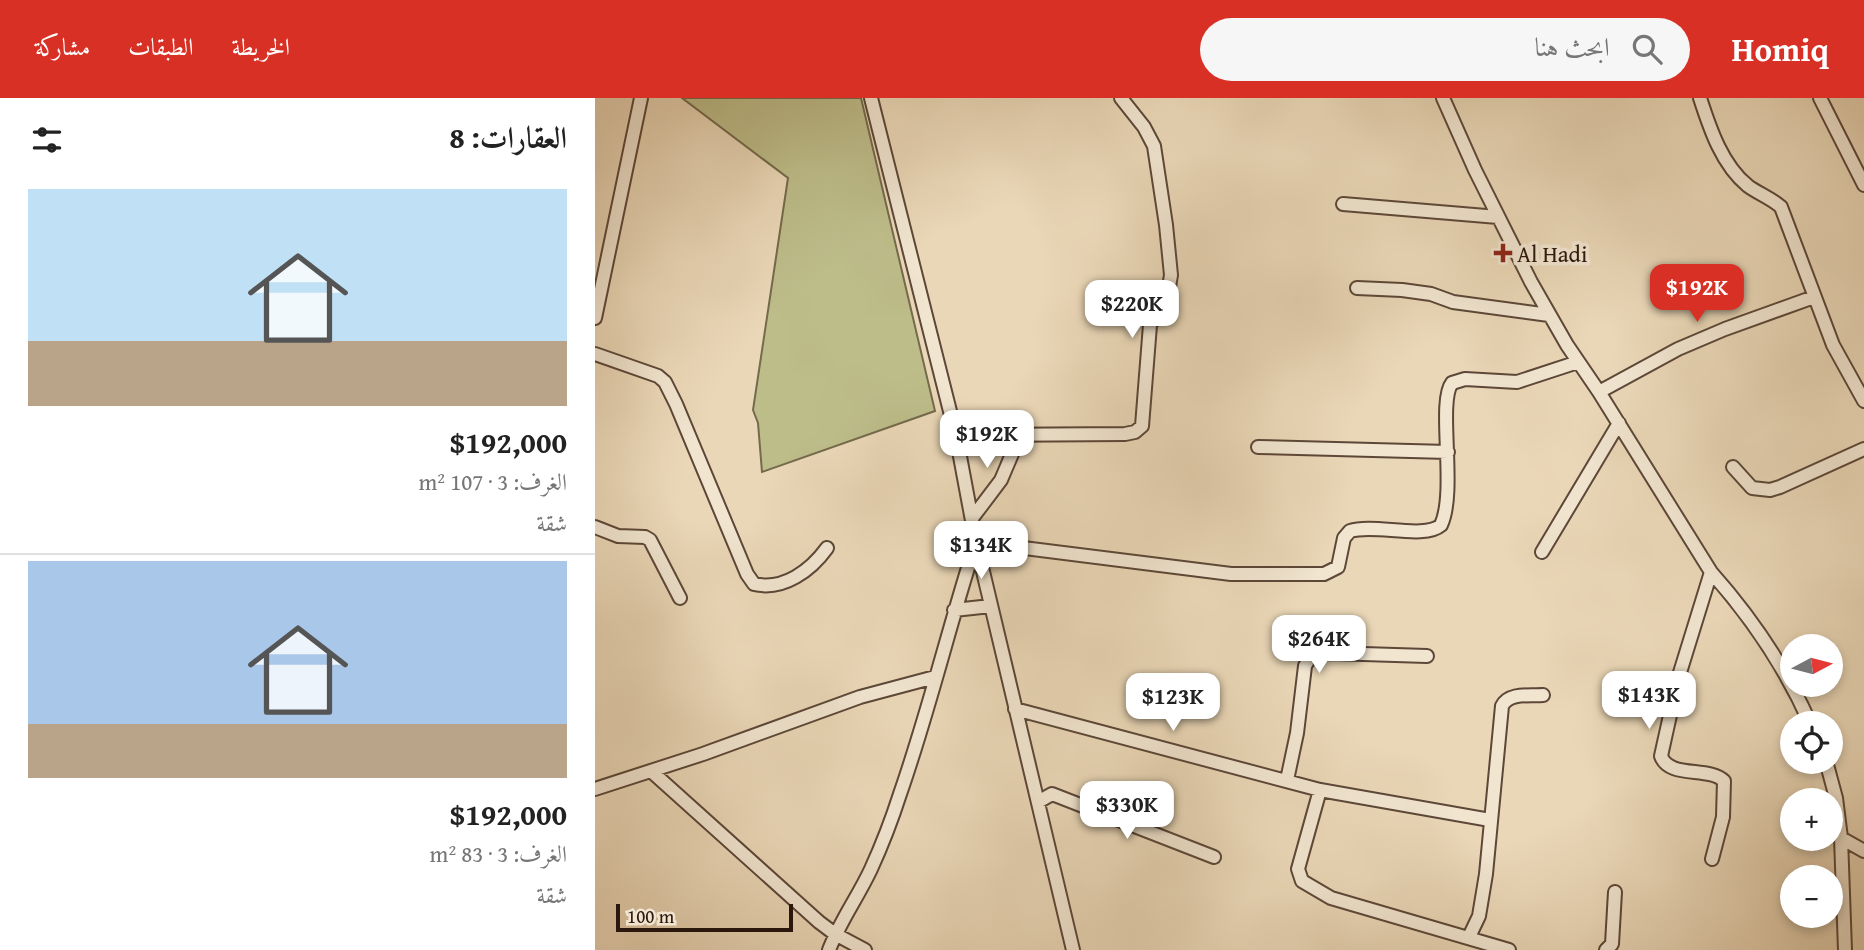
<!DOCTYPE html>
<html lang="ar">
<meta charset="utf-8">
<style>
:root{--surface:#fff;--page:#f6f6f6;--text:#222;--muted:#767676;--line:#e0e0e0;--accent:#d93025}
body{margin:0;font-family:"Gentium Book Plus",Amiri,serif;background:var(--page);color:var(--text);direction:rtl;height:100vh;display:flex;flex-direction:column;font-size:26px;white-space:nowrap}
*{box-sizing:border-box;margin:0}
p{font-size:23px;color:var(--muted)}
.icon{flex:none;width:38px;height:38px;fill:none;stroke:currentColor;stroke-width:2;stroke-linecap:round;stroke-linejoin:round}
.map{position:relative;flex:1;overflow:hidden;direction:ltr}
.sheet{display:flex;flex-direction:column;background:var(--surface);width:595px}
.sheet>*{flex:none}
.needle{width:46px;rotate:83deg}
.buttons{position:absolute;left:1185px;top:536px;display:grid;gap:14px}
.buttons a{display:grid;place-items:center;width:63px;height:63px;border-radius:50%;background:var(--surface);box-shadow:0 4px 10px #0003;font-size:35px}
.scale{position:absolute;left:21px;bottom:18px;width:177px;box-sizing:border-box;padding-left:7px;border:4px solid #2c170d;border-top:0;font-size:19px;line-height:24px;white-space:nowrap;color:#2c170d;-webkit-text-stroke:5px #f1e5d0;paint-order:stroke}
.price{position:absolute;translate:-50% -60px;padding:0 16px;border-radius:14px;background:#fff;color:#222;font-size:23px;line-height:46px;filter:drop-shadow(0 2px 4px #0008)}
.price::after{content:'';position:absolute;left:50%;top:42px;width:21px;height:16px;margin-left:-10px;background:inherit;clip-path:polygon(0 0,100% 0,50% 100%)}
.price.selected{background:var(--accent);color:#fff}
ul{padding:0;list-style:none}
li{display:grid;align-content:center;gap:14px;height:371px;padding:0 28px}
li+li{border-top:2px solid var(--line)}
li span{display:grid;place-items:center;height:217px;border-radius:0px;color:#555}
li>.icon{margin-inline-start:auto}
span .icon{width:126px;height:126px;fill:#fffc;stroke-width:1}
li b{font-size:30px}
h2{display:flex;justify-content:space-between;align-items:center;height:84px;padding:0 28px;font-size:30px}
header{display:flex;align-items:center;gap:42px;box-sizing:border-box;height:98px;padding:0 35px;background:var(--accent);color:#fff}
header strong{font-size:33px}
nav{display:flex;gap:38px;margin-inline-start:auto;font-size:24px}
.search{width:490px;height:63px;background:var(--page);display:flex;align-items:center;gap:18px;box-sizing:border-box;padding:0 24px;border-radius:38px;color:var(--muted);font-size:26px}
main{display:flex;flex:1;min-height:0}
.map>svg:first-child{display:block}
</style>
<header>
<strong>Homiq</strong>
<div class="search"><svg class="icon" aria-label="search" viewBox="0 0 24 24"><circle cx="10" cy="10" r="6"/><path d="M15 15l6 6"/></svg>ابحث هنا</div>
<nav><a>الخريطة</a><a>الطبقات</a><a>مشاركة</a></nav>
</header>
<main>
<div class="map">
<svg width="1269" height="852" viewBox="0 0 1269 852">
<rect width="100%" height="100%" fill="#ead7b7"/>
<filter id="stains"><feTurbulence type="fractalNoise" baseFrequency=".00286" numOctaves="4"/><feColorMatrix values="0 0 0 0 .2 0 0 0 0 .09 0 0 0 0 .02 0 0 0 .5 -.17"/></filter>
<radialGradient id="worn" r=".72"><stop offset=".6" stop-color="#630" stop-opacity="0"/><stop offset="1" stop-color="#630" stop-opacity=".3"/></radialGradient>
<path fill="#bdbd8a" stroke="#746a4c" stroke-width="2" d="M87 0H266L340 313 167 374 163 325 158 312 193 80Z"/>
<g fill="none" stroke-linecap="round" stroke-linejoin="round">
<g stroke="#5c4738" stroke-width="16">
<path id="street" d="M276 0 361 337 381 444 478 852
M848 0 880 72 936 184 972 247 1004 294 1116 474C1157 520 1190 569 1215 625
M1105 0C1115 31 1127 67 1153 88 1164 96 1176 100 1186 109L1238 247 1269 303
M1225 0 1269 87
M748 106 903 119
M762 190 807 192 836 196 858 204 954 217
M0 220 46 0
M0 256 63 278 70 284 81 306 152 476 159 486C189 493 216 472 232 450
M1004 294 1083 251 1130 231 1219 199
M361 337 530 336 540 334 547 328 555 227 573 195 576 177 571 127 559 48 549 29 526 0
M663 349 853 354
M1138 369 1157 390 1175 392 1185 389 1269 351
M378 419 406 382 425 337
M0 429 23 438 50 439 55 442 85 500
M947 454 1024 325
M1116 474 1083 581 1066 658C1074 681 1114 668 1129 683L1128 719 1117 761
M359 512 396 508
M420 611 725 692 895 722
M1231 663 1241 700 1246 740 1269 753
M56 673 224 824 240 836 270 852
M692 682 702 635 710 568 714 561 722 556 736 555 832 558
M0 691 108 656 265 599 340 579
M725 692 703 771 707 783 736 800 914 852
M443 704 457 696 619 759
M1246 740 1250 852
M874 839 884 818 891 776 907 608C914 594 935 598 948 597
M234 852C245 823 263 799 276 771 287 747 297 721 305 696 334 613 354 528 381 444L636 476H729L743 469 749 440 755 433C779 425 829 442 846 427 862 393 842 304 857 285L870 281 922 284 983 264
M1011 852 1017 846 1020 794"/>
</g>
<use href="#street" stroke="#f1e5d0" stroke-width="12"/>
</g>
<path fill="#8f2418" stroke="#f1e5d0" stroke-width="2.5" d="M904.5 144.5h7v7h7v7h-7v7h-7v-7h-7v-7h7z"/>
<g text-anchor="middle" dominant-baseline="central" stroke-width="7" stroke-linejoin="round" paint-order="stroke">
<g font-size="23" fill="#2c170d" stroke="#f1e5d0" text-anchor="start">
<text x="922" y="155">Al Hadi</text>
</g>
</g>
<rect width="100%" height="100%" filter="url(#stains)"/>
<rect width="100%" height="100%" fill="url(#worn)"/>
</svg>
<div class="buttons">
<a><svg class="needle" viewBox="-14 -14 28 28"><path d="M0-13l5 13h-10z" fill="#e53935"/><path d="M0 13l5-13h-10z" fill="#767676"/></svg></a>
<a><svg class="icon" aria-label="locate" viewBox="0 0 24 24"><circle cx="12" cy="12" r="6"/><path d="M12 2v4M12 18v4M2 12h4M18 12h4"/></svg></a>
<a>+</a>
<a>−</a>
</div>
<div class="scale">100 m</div>
<b class="price selected" style="left:1102px;top:226px">$192K</b>
<b class="price" style="left:537px;top:242px">$220K</b>
<b class="price" style="left:392px;top:372px">$192K</b>
<b class="price" style="left:386px;top:483px">$134K</b>
<b class="price" style="left:724px;top:577px">$264K</b>
<b class="price" style="left:1054px;top:633px">$143K</b>
<b class="price" style="left:578px;top:635px">$123K</b>
<b class="price" style="left:532px;top:743px">$330K</b>
</div>
<section class="sheet">
<h2>العقارات: 8<svg class="icon" aria-label="filters" viewBox="0 0 24 24"><path d="M4 7h16M4 17h16"/><circle cx="9" cy="7" r="2"/><circle cx="15" cy="17" r="2"/></svg></h2>
<ul>
<li><span style="background:linear-gradient(#bfe0f5 70%,#b9a48a 0)"><svg class="icon" aria-label="home" viewBox="0 0 24 24"><path d="M3 11l9-7 9 7M6 9v11h12V9"/></svg></span><div><b>$192,000</b><p>الغرف: 3 · 107 m²</p><p>شقة</p></div></li>
<li><span style="background:linear-gradient(#a9c7e8 75%,#b9a48a 0)"><svg class="icon" aria-label="home" viewBox="0 0 24 24"><path d="M3 11l9-7 9 7M6 9v11h12V9"/></svg></span><div><b>$192,000</b><p>الغرف: 3 · 83 m²</p><p>شقة</p></div></li>
</ul>
</section>
</main>
